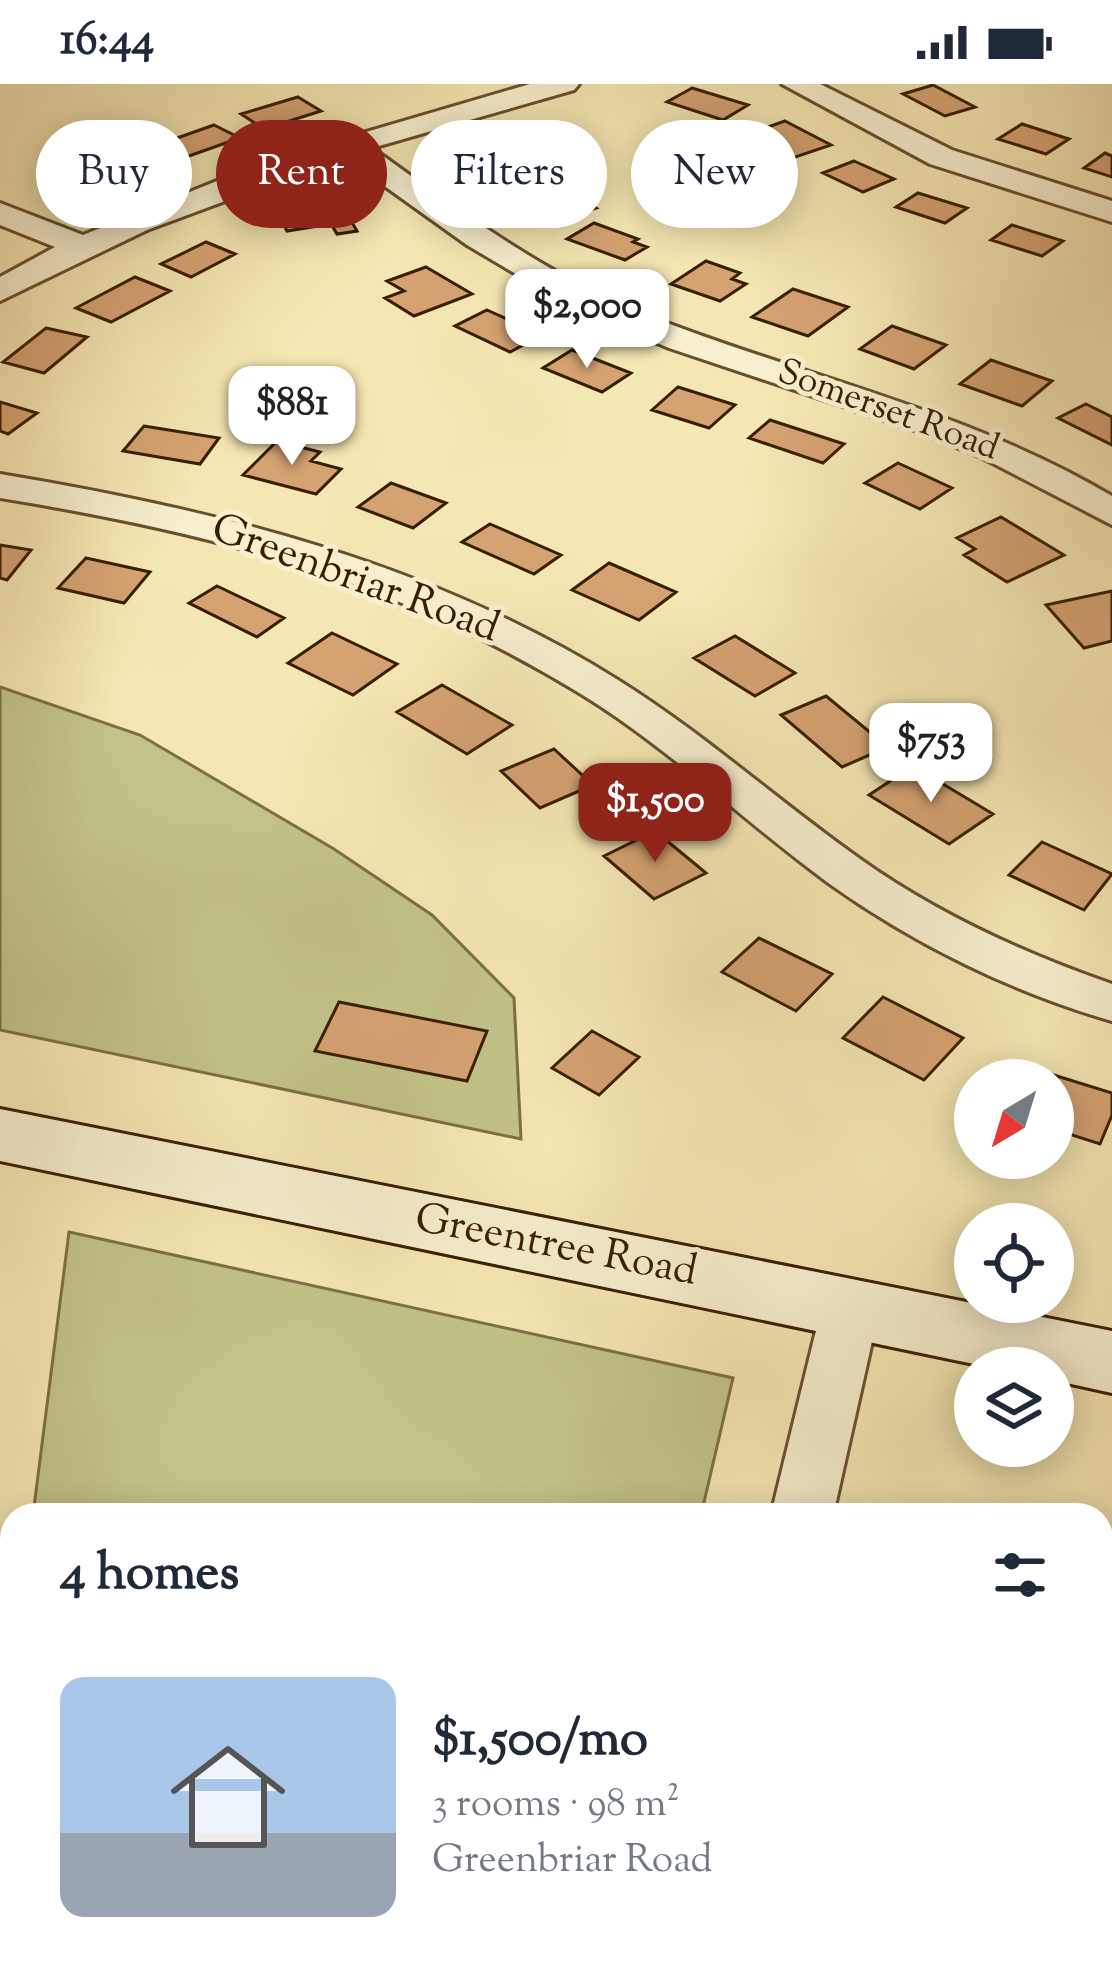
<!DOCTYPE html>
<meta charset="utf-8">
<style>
:root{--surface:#fff;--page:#f2f2f3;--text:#1f2937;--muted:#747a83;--line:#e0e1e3;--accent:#8f2418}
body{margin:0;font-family:"Sorts Mill Goudy",serif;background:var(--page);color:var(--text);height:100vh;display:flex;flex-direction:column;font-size:45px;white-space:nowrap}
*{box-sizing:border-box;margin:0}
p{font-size:39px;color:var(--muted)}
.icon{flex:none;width:66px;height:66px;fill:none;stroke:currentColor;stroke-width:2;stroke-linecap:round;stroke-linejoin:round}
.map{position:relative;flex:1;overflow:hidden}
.drawer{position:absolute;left:0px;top:1419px;width:1113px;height:471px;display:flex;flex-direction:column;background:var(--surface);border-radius:36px 36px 0 0;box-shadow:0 6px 30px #0003}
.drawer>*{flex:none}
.top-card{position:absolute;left:36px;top:36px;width:1041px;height:108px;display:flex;gap:24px}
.needle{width:78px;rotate:218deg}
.tools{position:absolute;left:954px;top:975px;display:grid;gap:24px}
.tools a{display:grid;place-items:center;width:120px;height:120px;border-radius:50%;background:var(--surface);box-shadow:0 6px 30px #0003;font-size:60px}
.price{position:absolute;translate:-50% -102px;padding:0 27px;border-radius:24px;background:#fff;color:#222;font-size:39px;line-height:78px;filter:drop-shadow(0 3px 6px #0008)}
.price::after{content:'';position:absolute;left:50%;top:72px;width:36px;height:27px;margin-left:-18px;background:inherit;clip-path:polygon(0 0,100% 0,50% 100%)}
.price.selected{background:var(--accent);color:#fff}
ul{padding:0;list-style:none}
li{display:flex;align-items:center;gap:36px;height:300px;padding:0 60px}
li+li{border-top:3px solid var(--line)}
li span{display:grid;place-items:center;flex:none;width:336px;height:240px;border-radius:24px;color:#555}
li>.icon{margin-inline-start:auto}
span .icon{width:144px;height:144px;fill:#fffc;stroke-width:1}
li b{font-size:51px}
h2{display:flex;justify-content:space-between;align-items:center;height:144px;padding:0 60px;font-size:51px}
.chip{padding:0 42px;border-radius:54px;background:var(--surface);box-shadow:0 6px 30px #0003;font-size:42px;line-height:108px}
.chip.selected{background:var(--accent);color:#fff}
.status{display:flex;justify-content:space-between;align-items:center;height:84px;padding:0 60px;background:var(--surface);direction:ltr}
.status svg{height:33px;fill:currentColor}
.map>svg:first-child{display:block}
</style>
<div class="status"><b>16:44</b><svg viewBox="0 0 49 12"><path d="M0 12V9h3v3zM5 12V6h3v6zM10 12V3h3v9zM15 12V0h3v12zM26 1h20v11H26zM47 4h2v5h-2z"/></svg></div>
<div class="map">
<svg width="1112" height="1889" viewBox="0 0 1112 1889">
<rect width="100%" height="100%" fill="#f5e7b3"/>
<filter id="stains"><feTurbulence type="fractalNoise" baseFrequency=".00167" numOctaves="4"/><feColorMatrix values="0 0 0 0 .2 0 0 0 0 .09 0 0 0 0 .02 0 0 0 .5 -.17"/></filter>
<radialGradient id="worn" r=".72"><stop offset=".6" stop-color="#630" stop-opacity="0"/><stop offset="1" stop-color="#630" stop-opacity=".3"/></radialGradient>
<path fill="#c2c388" stroke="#7d7044" stroke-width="3" d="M0 603 140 651 334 765 432 831 514 914 521 1055 0 946Z
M69 1148 733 1294 701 1431H33Z
M12 1600V1878H596L593 1889H0V1694Z"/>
<path fill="#d5a272" stroke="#381e01" stroke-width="3" d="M933 1 975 23 945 32 903 10Z
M692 4 748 21 723 36 667 18Z
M298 13 321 27 264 45 241 30Z
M785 37 831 61 748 89 727 78 773 63 748 50Z
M1022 40 1069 55 1046 70 998 55Z
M214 41 240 54 186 73 160 60Z
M484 62 527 65 514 89 471 85Z
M1105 69 1112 72V93L1084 84Z
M126 75 122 94 42 96 46 77Z
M854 77 894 95 863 108 823 89Z
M543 103 559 113 572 109 596 124 549 139 508 114Z
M918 109 967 124 945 139 896 123Z
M340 118 357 147 337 150 331 140 287 147 277 127Z
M594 139 638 155 633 158 647 163 625 176 567 155Z
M1012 141 1063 157 1042 172 991 156Z
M206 158 235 170 191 193 161 180Z
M706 177 740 189 732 195 746 200 720 217 671 200Z
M426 183 472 210 414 232 385 214 404 207 387 197Z
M135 193 170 207 111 238 76 224Z
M793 205 848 223 808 252 752 233Z
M487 226 542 251 510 268 455 242Z
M892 242 946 261 914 285 860 265Z
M46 244 87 253 44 289 3 278Z
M572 266 631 289 602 308 543 284Z
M991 276 1052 297 1022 322 960 300Z
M678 303 735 321 709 344 652 326Z
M0 318 37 329 8 350 0 347Z
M1086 320 1112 333V361L1058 334Z
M770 336 844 360 823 379 749 354Z
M144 342 219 354 200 380 123 367Z
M277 357 320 368 311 377 341 385 316 410 243 391Z
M898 379 952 404 920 425 865 399Z
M391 399 446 419 413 444 358 423Z
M1001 433 1064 471 1007 498 964 471 975 465 957 454Z
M490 440 561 471 534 490 462 458Z
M0 461 31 466 7 496 0 494Z
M86 474 150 488 124 519 58 504Z
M609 479 676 508 639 536 572 506Z
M217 502 284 534 257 553 189 519Z
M1112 507V557L1084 564 1046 521Z
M332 549 397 580 353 611 288 579Z
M735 552 795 589 755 612 694 574Z
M442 601 512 641 467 670 397 628Z
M826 612 888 663 842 683 781 631Z
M554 665 593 701 540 724 501 687Z
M913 682 993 730 949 760 869 711Z
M655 747 706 789 654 815 604 772Z
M1042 758 1112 790 1084 826 1009 791Z
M759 854 832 890 796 927 722 888Z
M883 913 963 954 924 996 843 954Z
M339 918 487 947 467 997 315 967Z
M592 947 639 973 599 1011 552 984Z
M1028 983 1112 1009V1031L1100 1060 1053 1045V996H1023Z
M1101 1480 1112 1482V1704L1101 1701Z"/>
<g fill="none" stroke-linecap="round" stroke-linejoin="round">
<g stroke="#67502e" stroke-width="6">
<path id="street" d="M530 0H579L574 6 372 64C456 124 540 187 636 227 795 291 964 324 1112 412V441L981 373 920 348 669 264 570 222 467 161 344 73 147 146 0 217V193L55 163 0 141V119L83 151 264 78Z
M782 0H820L952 66 1112 117V138L930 80Z
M0 390C217 426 429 478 618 596 703 649 778 717 860 775 937 830 1023 869 1112 900V937C1011 908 912 859 827 798 744 737 669 664 581 610 393 495 215 449 0 414Z
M851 1199 871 1206 880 1222 833 1431H771L822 1222 831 1206Z
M663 1878H735L732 1889H660Z"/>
</g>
<g stroke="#381e01" stroke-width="6">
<path id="secondary" d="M0 1025 1112 1247V1309L1053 1296V1284H993L0 1077Z"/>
</g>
<use href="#street" fill="#f8efce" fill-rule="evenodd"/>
<use href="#secondary" fill="#f8efce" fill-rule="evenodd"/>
</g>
<g text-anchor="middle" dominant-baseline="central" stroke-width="10" stroke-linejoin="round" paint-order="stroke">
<g font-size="36" fill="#381e01" stroke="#f8efce">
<text transform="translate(888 327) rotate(20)">Somerset Road</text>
</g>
<g font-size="42" fill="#381e01" stroke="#f8efce">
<text transform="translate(355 496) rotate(20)">Greenbriar Road</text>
<text transform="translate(556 1163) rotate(11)">Greentree Road</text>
</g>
</g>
<rect width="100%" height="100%" filter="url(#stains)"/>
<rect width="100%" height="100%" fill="url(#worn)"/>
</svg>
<div class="tools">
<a><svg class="needle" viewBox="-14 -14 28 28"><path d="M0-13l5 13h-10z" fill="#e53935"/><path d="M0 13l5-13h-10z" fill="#747a83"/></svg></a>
<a><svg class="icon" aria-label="locate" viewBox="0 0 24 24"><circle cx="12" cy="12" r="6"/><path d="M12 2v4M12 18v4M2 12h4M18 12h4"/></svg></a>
<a><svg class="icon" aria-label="layers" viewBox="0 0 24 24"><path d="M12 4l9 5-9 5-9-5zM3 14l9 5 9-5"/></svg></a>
</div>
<b class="price" style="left:587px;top:287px">$2,000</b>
<b class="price" style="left:292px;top:384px">$881</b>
<b class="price" style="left:931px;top:721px">$753</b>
<b class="price selected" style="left:655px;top:781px">$1,500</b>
<div class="top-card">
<a class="chip">Buy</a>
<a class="chip selected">Rent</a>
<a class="chip">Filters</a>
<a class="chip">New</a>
</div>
<section class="drawer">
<h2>4 homes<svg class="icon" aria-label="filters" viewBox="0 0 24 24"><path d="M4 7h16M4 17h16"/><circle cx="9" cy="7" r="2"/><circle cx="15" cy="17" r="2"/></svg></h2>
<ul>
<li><span style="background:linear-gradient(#a9c7e8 65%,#9aa5b1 0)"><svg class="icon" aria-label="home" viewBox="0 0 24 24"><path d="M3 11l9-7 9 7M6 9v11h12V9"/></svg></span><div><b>$1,500/mo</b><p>3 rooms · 98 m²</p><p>Greenbriar Road</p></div></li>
</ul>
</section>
</div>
